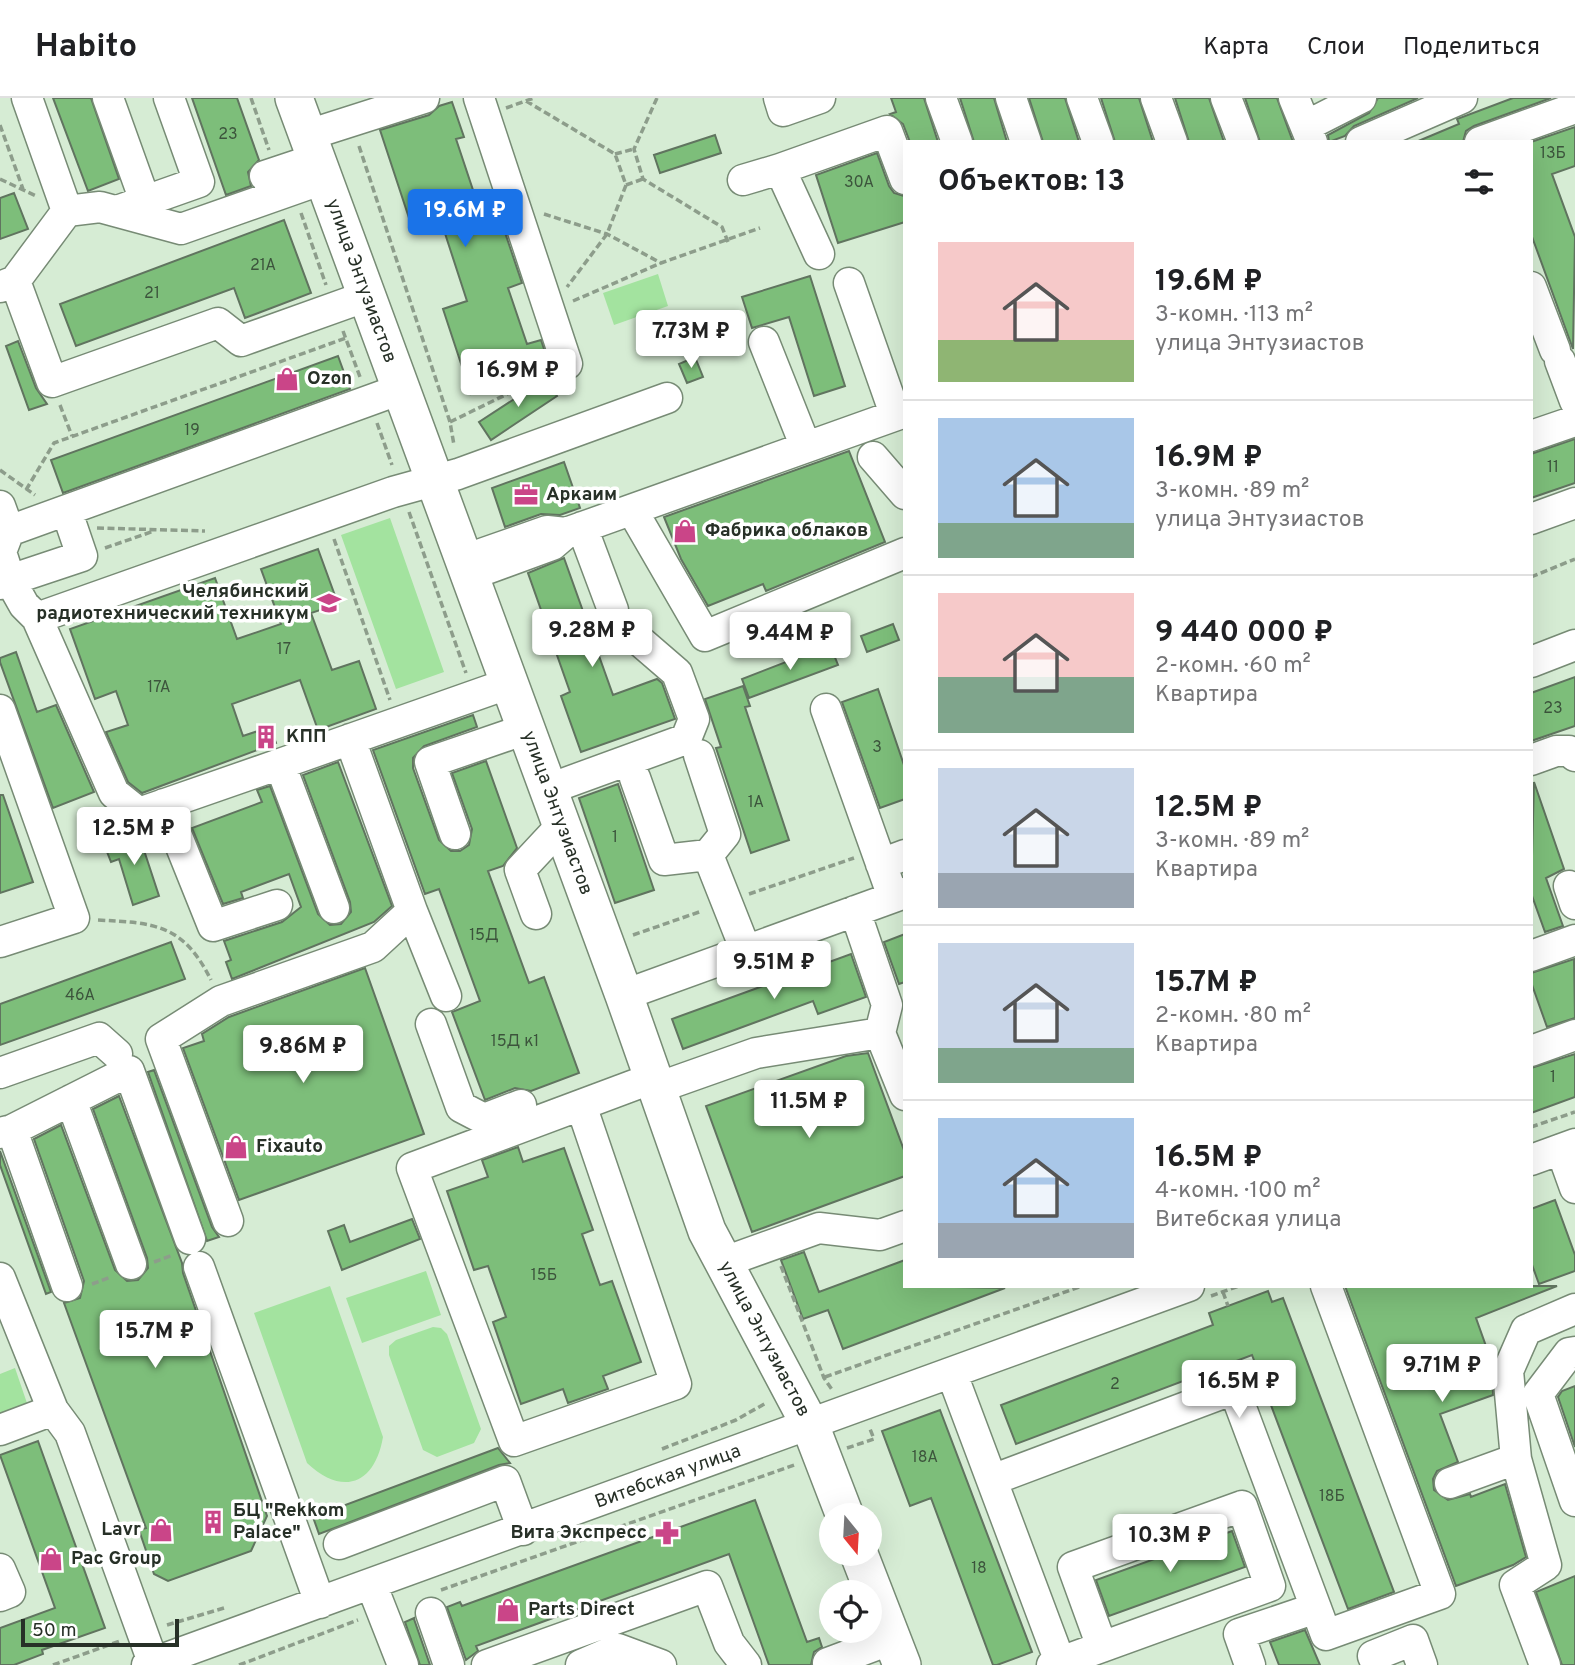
<!DOCTYPE html>
<html lang="ru">
<meta charset="utf-8">
<style>
:root{--surface:#fff;--page:#f6f6f6;--text:#202124;--muted:#757577;--line:#e0e0e0;--accent:#1a73e8}
body{margin:0;font-family:Overpass,sans-serif;background:var(--page);color:var(--text);height:100vh;display:flex;flex-direction:column;font-size:26px;white-space:nowrap}
*{box-sizing:border-box;margin:0}
p{font-size:23px;color:var(--muted)}
.icon{flex:none;width:38px;height:38px;fill:none;stroke:currentColor;stroke-width:2;stroke-linecap:round;stroke-linejoin:round}
.map{position:relative;flex:1;overflow:hidden}
.drawer{position:absolute;left:903px;top:42px;width:630px;height:1148px;display:flex;flex-direction:column;background:var(--surface);border-radius:0px;box-shadow:0 7px 28px #0002}
.drawer>*{flex:none}
.needle{width:46px;rotate:162deg}
.fabs{position:absolute;left:819px;top:1405px;display:grid;gap:14px}
.fabs a{display:grid;place-items:center;width:63px;height:63px;border-radius:50%;background:var(--surface);box-shadow:0 7px 28px #0002;font-size:35px}
.scale{position:absolute;left:21px;bottom:18px;width:158px;box-sizing:border-box;padding-left:7px;border:4px solid #273027;border-top:0;font-size:19px;line-height:24px;white-space:nowrap;color:#273027;-webkit-text-stroke:5px #fff;paint-order:stroke}
.price{position:absolute;translate:-50% -60px;padding:0 16px;border-radius:7px;background:#fff;color:#222;font-size:23px;line-height:46px;filter:drop-shadow(0 2px 4px #0008)}
.price::after{content:'';position:absolute;left:50%;top:42px;width:21px;height:16px;margin-left:-10px;background:inherit;clip-path:polygon(0 0,100% 0,50% 100%)}
.price.active{background:var(--accent);color:#fff}
ul{padding:0;list-style:none}
li{display:flex;align-items:center;gap:21px;height:175px;padding:0 35px}
li+li{border-top:2px solid var(--line)}
li span{display:grid;place-items:center;flex:none;width:196px;height:140px;border-radius:0px;color:#555}
li>.icon{margin-inline-start:auto}
span .icon{width:84px;height:84px;fill:#fffc;stroke-width:1}
li b{font-size:30px}
h2{display:flex;justify-content:space-between;align-items:center;height:84px;padding:0 35px;font-size:30px}
header{display:flex;align-items:center;gap:42px;box-sizing:border-box;height:98px;padding:0 35px;background:var(--surface);border-bottom:2px solid var(--line)}
header strong{font-size:33px}
nav{display:flex;gap:38px;margin-inline-start:auto;font-size:24px}
.map>svg:first-child{display:block}
</style>
<header>
<strong>Habito</strong>
<nav><a>Карта</a><a>Слои</a><a>Поделиться</a></nav>
</header>
<div class="map">
<svg width="1575" height="1567" viewBox="0 0 1575 1567">
<rect width="100%" height="100%" fill="#d6ecd4"/>
<path fill="#a3e39f" d="M658 176 668 208 614 227 603 195Z
M390 420 444 574 396 591 341 437Z
M426 1173 441 1217 362 1245 346 1200Z
M330 1188 383 1339C375 1386 343 1399 307 1365L254 1215Z
M433 1229 441 1230 447 1236 481 1331 474 1345 437 1359 423 1352 389 1257V1248L396 1242Z
M15 1270 29 1311 0 1321V1276Z"/>
<path fill="#7dbe7a" stroke="#60745f" stroke-width="2" d="M53 0H91L119 81 88 93Z
M192 0H237L259 62 248 74 251 88 226 97Z
M891 0H924L938 44H910L903 26 890 16 896 14Z
M960 0H994L1007 44H974Z
M1029 0H1065L1079 44H1043Z
M1101 0H1139L1153 44H1115Z
M1175 0H1209L1224 44H1189Z
M1245 0H1277L1293 44H1260Z
M1378 0H1418L1354 28 1345 38 1329 44 1328 37 1369 15Z
M1513 0H1551L1474 28 1466 33 1463 44H1416L1459 26 1457 21Z
M452 4 464 39 456 41 477 104 493 99 522 185 508 190 527 246 541 242 550 269 471 296 443 211 467 203 439 117 411 126 380 32 429 17 439 8Z
M1575 29V68L1552 76 1575 139 1573 251 1531 136V44Z
M715 37 721 55 660 75 654 57Z
M877 55 889 88 894 95 904 98 905 124 838 145 816 77Z
M14 95 28 131 0 141V100Z
M284 122 311 195 245 220 234 190 76 248 60 206Z
M810 178 845 288 814 298 789 219 752 230 742 199Z
M18 243 36 290 47 306 29 312 6 248Z
M338 258 350 291 63 395 51 362Z
M695 259 703 279 687 285 679 266Z
M545 281 557 298 491 342 479 324Z
M1575 341V385L1531 400V356Z
M849 353 885 444 766 493 763 486 708 508 681 461 664 419Z
M564 364 580 410 560 417 541 416 505 429 492 390Z
M318 451 338 506 311 515 332 572 359 563 376 611 318 632 300 582 232 606 243 638 270 629 276 645 142 695 128 684 106 634 128 627 116 593 95 601 70 531 215 480 237 541 281 526 261 471Z
M564 460 613 597 657 581 662 585 675 621 581 654 561 598 570 594 528 475Z
M893 526 899 542 867 554 861 538Z
M830 547 838 567 749 600 742 581Z
M16 554 37 614 56 607 94 694 53 710 0 564V560Z
M1575 579V628L1531 643V595Z
M743 588 750 608 745 609 789 742 751 755 716 650 721 649 705 601Z
M878 591 905 670V701L880 710 842 604Z
M473 617 477 629 424 648 413 660V670L439 742 451 753H460L469 747 472 731 452 675 486 663 517 750 503 768 488 773 529 885 544 879 579 975 531 993 515 990 485 1002 452 914 480 903 439 791 425 796 373 652Z
M338 664 392 808 374 824 232 881 226 864 231 862 224 843 282 824 301 809 289 776 241 794 243 800 223 806 192 730 262 704 257 692 270 688 318 816 330 827 341 826 351 814 350 804 303 677Z
M1534 684 1564 771 1546 780 1563 828 1545 834 1531 795Z
M618 686 654 792 615 805 579 700Z
M0 697H3L33 784 0 795Z
M138 734 159 798 133 807 119 761 111 764 104 746Z
M905 836V884L899 886 884 844Z
M171 844 185 881 0 947V906Z
M851 856 866 899 818 916 813 903 683 951 672 921Z
M1574 861 1575 920 1547 929 1531 884V875Z
M365 870 424 1036 239 1102 183 950 204 943 202 936 229 919Z
M868 955 905 1055V1078L752 1134 706 1008 846 958Z
M1575 956V999L1531 1015V970Z
M154 972 212 1129 219 1139 207 1143 148 974Z
M119 998 182 1165 183 1175 267 1418 251 1453 168 1483 154 1476 139 1432 146 1430 64 1205 80 1200 84 1183 34 1041 61 1027 115 1172 127 1183 138 1182 148 1170 147 1160 93 1011Z
M518 1049 523 1064 564 1050 593 1132 582 1136 600 1187 612 1183 641 1264 603 1278 608 1291 568 1305 563 1291 521 1306 493 1224 506 1219 488 1168 474 1172 447 1093 488 1079 482 1062Z
M0 1053 51 1194 46 1196 0 1067Z
M1555 1102 1575 1157V1173L1539 1186 1531 1164V1111Z
M412 1121 420 1141 342 1172 328 1133 344 1127 350 1144Z
M804 1154 819 1194 905 1162V1188L1005 1190 843 1251 828 1212 803 1221 781 1162Z
M1345 1188H1557L1476 1220 1492 1265 1493 1297 1440 1316 1458 1364 1437 1373 1433 1381 1434 1392 1448 1402 1470 1396 1471 1399 1505 1386 1526 1459 1513 1467 1456 1488Z
M1268 1193 1272 1204 1283 1200 1394 1494 1348 1511 1252 1257 1016 1346 1001 1307 1213 1227 1209 1215Z
M1575 1288V1349L1558 1299 1562 1293Z
M940 1312 1032 1554 997 1567H993L931 1400 910 1408 882 1333Z
M38 1343 105 1530 42 1552 43 1556 14 1567H0V1530L55 1510 0 1357Z
M498 1350 510 1365 499 1367 319 1436 313 1419Z
M755 1402 807 1544 819 1540 822 1549 814 1554 811 1567H769L729 1456 476 1548 478 1553 466 1562 447 1509 460 1504 462 1508Z
M1232 1433 1245 1469 1109 1518 1096 1482Z
M1575 1478V1567H1562L1536 1494Z
M414 1520V1521L430 1567H420L405 1524Z
M1305 1532 1320 1567H1279L1270 1544Z"/>
<g fill="none" stroke-linecap="round" stroke-linejoin="round">
<g stroke="#778b75" stroke-width="33">
<path id="minor" d="M27 0 67 113 100 109 181 131 323 81
M108 0 145 103
M479 0 567 266
M779 0 783 13 820 0
M941 0 957 44
M1011 0 1026 44
M1082 0 1098 44
M1156 0 1172 44
M1226 0 1243 44
M1294 0 1312 44
M1306 28 1361 0
M308 37 424 0
M1361 44 1462 0
M1480 44 1575 10
M265 78 316 61
M743 82 780 71
M117 113 199 84 169 0
M819 156 780 71 887 33 905 81
M15 183 52 284 218 225 241 243 367 198
M849 185 895 316
M0 189 15 183 67 113
M1531 189 1555 252
M764 244 805 347
M1560 263 1575 303
M1531 338 1575 323
M873 359 905 396
M0 408 9 433
M632 412 705 538 905 455
M1531 421 1575 405
M582 429 613 512
M566 435 905 314
M464 462 547 433 566 435 552 447 470 477
M0 486 10 482 1 454 9 433 401 291
M37 520 24 507 10 482 82 458 67 414
M1531 564 1575 547
M826 611 893 799
M0 612 74 820 0 844
M1531 662 1556 653H1569L1575 658
M280 666 139 715 114 695 37 520 393 394 458 376 667 300
M635 680 664 762 708 757 725 736 699 657
M549 691 686 641 694 621 677 575 626 531
M164 706 213 828 277 807
M455 736 430 664 526 631
M708 757 746 853
M881 766 905 757
M1569 788 1575 806
M334 810 280 666 510 585
M412 813 446 898
M855 813 887 907 880 935
M536 816 520 772 562 727
M1531 858 1575 842
M624 897 905 795
M431 926 461 1009 484 1021 521 1007
M1531 953 1575 937
M0 975 99 940 117 956
M657 990 756 955 880 935 905 997
M71 1002 131 1166
M581 1007 676 1286 514 1343 412 1070 653 980
M12 1032 67 1188
M0 1035 12 1032 129 973 190 1141
M1561 1051 1575 1090
M1531 1062 1575 1046
M228 1123 161 941 221 903 373 849 412 813 350 641
M724 1164 819 1130 880 1137 905 1128
M199 1169 320 1505
M0 1180 53 1312 70 1335 153 1564
M1575 1254 1569 1255 1538 1296 1575 1403
M952 1276 1060 1564 1067 1567
M0 1332 53 1312
M992 1382 1234 1291 1326 1537 1440 1496 1326 1188
M1450 1385 1516 1361
M339 1446 505 1383 523 1432
M0 1471 10 1494 0 1498
M372 1488 403 1567
M431 1515 449 1567
M828 1565 892 1541
M147 1567 1189 1188
M487 1567 707 1488 729 1545 746 1567
M581 1567 618 1551 661 1567
M1052 1567 1270 1488 1242 1408 1073 1469 1102 1549
M1250 1567 1239 1536 1316 1510
M1377 1567 1373 1558 1413 1542 1422 1567
M1545 1567 1515 1487 1546 1467 1516 1361 1508 1273 1526 1232 1575 1211"/>
</g>
<g stroke="#778b75" stroke-width="40">
<path id="major" d="M294 0 624 897 707 1133 810 1327 845 1418
M859 1456 902 1567"/>
</g>
<path stroke="#8d9d8b" stroke-width="3.5" stroke-dasharray="7 3.5" stroke-linecap="butt" d="M251 0 269 52
M657 0 634 51 643 81 722 129 728 144
M526 3 615 56 626 87 607 136 567 189
M506 10 534 0
M0 27 23 91
M359 48 450 324 454 347
M615 56 634 51
M0 81 36 98
M626 87 643 81
M301 115 326 187
M544 116 607 136 661 165
M573 203 661 165 760 130
M343 233 360 279
M60 307 72 338
M450 324 546 277
M377 325 392 367
M0 372 35 397
M26 392 54 345 346 240
M409 414 466 575
M97 430 205 433
M334 441 390 602
M105 450 154 433
M1531 479 1575 461
M749 796 854 760
M98 822C155 825 183 826 211 882
M633 837 702 813
M1531 1029 1575 1014
M154 1164 173 1157
M781 1168 824 1280 833 1293
M92 1186 111 1179
M1223 1194 1228 1208
M1211 1198 1239 1188
M825 1279 1082 1188
M847 1350 874 1341 870 1331
M662 1351 736 1322 766 1305
M441 1492 797 1366
M167 1527 224 1510
M53 1567 120 1543
M239 1567 358 1522"/>
<use href="#minor" stroke="#fff" stroke-width="30"/>
<use href="#major" stroke="#fff" stroke-width="37"/>
</g>
<defs>
<g id="shop-bare" transform="scale(1.89)"><path d="M-5-2.5h2.3a2.7 3.5 0 0 1 5.4 0H5L5.5 6h-11ZM-1.5-2.5h3a1.5 2.3 0 0 0-3 0Z" fill="#ca4588" stroke="#fff" stroke-width="2.5" paint-order="stroke"/></g>
<g id="office-bare" transform="scale(1.89)"><path d="M-6-3h4V-5.5h4V-3h4V5H-6ZM-1-4.5V-3h2v-1.5ZM-6 0V1H6V0Z" fill="#ca4588" stroke="#fff" stroke-width="2.5" paint-order="stroke"/></g>
<g id="university-bare" transform="scale(1.89)"><path d="M0-5L7-2L0 1L-7-2ZM-4 1L0 2.5L4 1V4Q0 6-4 4Z" fill="#ca4588" stroke="#fff" stroke-width="2.5" paint-order="stroke"/></g>
<g id="building-bare" transform="scale(1.89)"><path d="M-4-6H4V6H1V3H-1V6H-4ZM-2.5-4.3h1.7v1.8h-1.7ZM.8-4.3h1.7v1.8H.8ZM-2.5-1h1.7V.8h-1.7ZM.8-1h1.7V.8H.8Z" fill="#ca4588" stroke="#fff" stroke-width="2.5" paint-order="stroke"/></g>
<g id="pharmacy-bare" transform="scale(1.89)"><path d="M-2-6h4v4h4v4h-4v4h-4v-4h-4v-4h4Z" fill="#ca4588" stroke="#fff" stroke-width="2.5" paint-order="stroke"/></g>
</defs>
<g fill-rule="evenodd">
<use href="#shop-bare" x="287" y="281"/>
<use href="#office-bare" x="526" y="397"/>
<use href="#shop-bare" x="685" y="433"/>
<use href="#university-bare" x="329" y="505"/>
<use href="#building-bare" x="266" y="639"/>
<use href="#shop-bare" x="236" y="1049"/>
<use href="#building-bare" x="213" y="1424"/>
<use href="#shop-bare" x="161" y="1432"/>
<use href="#pharmacy-bare" x="667" y="1435"/>
<use href="#shop-bare" x="51" y="1461"/>
<use href="#shop-bare" x="508" y="1512"/>
</g>
<g text-anchor="middle" dominant-baseline="central" stroke-width="7" stroke-linejoin="round" paint-order="stroke">
<g font-size="16" fill="#3c543c">
<text x="228" y="37">23</text>
<text x="1553" y="56">13Б</text>
<text x="859" y="85">30А</text>
<text x="263" y="168">21А</text>
<text x="152" y="196">21</text>
<text x="192" y="333">19</text>
<text x="1553" y="370">11</text>
<text x="284" y="552">17</text>
<text x="159" y="590">17А</text>
<text x="1553" y="611">23</text>
<text x="877" y="650">3</text>
<text x="756" y="705">1А</text>
<text x="615" y="740">1</text>
<text x="484" y="838">15Д</text>
<text x="80" y="898">46А</text>
<text x="515" y="944">15Д к1</text>
<text x="1553" y="980">1</text>
<text x="544" y="1178">15Б</text>
<text x="1115" y="1287">2</text>
<text x="925" y="1360">18А</text>
<text x="1332" y="1399">18Б</text>
<text x="979" y="1471">18</text>
</g>
<g font-size="19" fill="#273027" stroke="#fff">
<text transform="translate(361 183) rotate(70)">улица Энтузиастов</text>
<text transform="translate(557 715) rotate(70)">улица Энтузиастов</text>
<text transform="translate(764 1241) rotate(62)">улица Энтузиастов</text>
<text transform="translate(668 1379) rotate(-20)">Витебская улица</text>
</g>
<g font-size="19" font-weight="bold" fill="#273027" stroke="#fff" text-anchor="start">
<text x="307" y="281">Ozon</text>
<text x="546" y="397">Аркаим</text>
<text x="705" y="433">Фабрика облаков</text>
<text x="309" y="494" text-anchor="end">Челябинский<tspan x="309" dy="22">радиотехнический техникум</tspan></text>
<text x="286" y="639">КПП</text>
<text x="256" y="1049">Fixauto</text>
<text x="233" y="1413">БЦ "Rekkom<tspan x="233" dy="22">Palace"</tspan></text>
<text x="141" y="1432" text-anchor="end">Lavr</text>
<text x="647" y="1435" text-anchor="end">Вита Экспресс</text>
<text x="71" y="1461">Pac Group</text>
<text x="528" y="1512">Parts Direct</text>
</g>
</g>
</svg>
<div class="fabs">
<a><svg class="needle" viewBox="-14 -14 28 28"><path d="M0-13l5 13h-10z" fill="#e53935"/><path d="M0 13l5-13h-10z" fill="#757577"/></svg></a>
<a><svg class="icon" aria-label="locate" viewBox="0 0 24 24"><circle cx="12" cy="12" r="6"/><path d="M12 2v4M12 18v4M2 12h4M18 12h4"/></svg></a>
</div>
<div class="scale">50 m</div>
<b class="price active" style="left:465px;top:151px">19.6M ₽</b>
<b class="price" style="left:691px;top:272px">7.73M ₽</b>
<b class="price" style="left:518px;top:311px">16.9M ₽</b>
<b class="price" style="left:592px;top:571px">9.28M ₽</b>
<b class="price" style="left:790px;top:574px">9.44M ₽</b>
<b class="price" style="left:134px;top:769px">12.5M ₽</b>
<b class="price" style="left:774px;top:903px">9.51M ₽</b>
<b class="price" style="left:303px;top:987px">9.86M ₽</b>
<b class="price" style="left:809px;top:1042px">11.5M ₽</b>
<b class="price" style="left:155px;top:1272px">15.7M ₽</b>
<b class="price" style="left:1442px;top:1306px">9.71M ₽</b>
<b class="price" style="left:1239px;top:1322px">16.5M ₽</b>
<b class="price" style="left:1170px;top:1476px">10.3M ₽</b>
<section class="drawer">
<h2>Объектов: 13<svg class="icon" aria-label="filters" viewBox="0 0 24 24"><path d="M4 7h16M4 17h16"/><circle cx="9" cy="7" r="2"/><circle cx="15" cy="17" r="2"/></svg></h2>
<ul>
<li><span style="background:linear-gradient(#f6c9c9 70%,#8fb573 0)"><svg class="icon" aria-label="home" viewBox="0 0 24 24"><path d="M3 11l9-7 9 7M6 9v11h12V9"/></svg></span><div><b>19.6M ₽</b><p>3-комн. · 113 m²</p><p>улица Энтузиастов</p></div></li>
<li><span style="background:linear-gradient(#a9c7e8 75%,#7fa58c 0)"><svg class="icon" aria-label="home" viewBox="0 0 24 24"><path d="M3 11l9-7 9 7M6 9v11h12V9"/></svg></span><div><b>16.9M ₽</b><p>3-комн. · 89 m²</p><p>улица Энтузиастов</p></div></li>
<li><span style="background:linear-gradient(#f6c9c9 60%,#7fa58c 0)"><svg class="icon" aria-label="home" viewBox="0 0 24 24"><path d="M3 11l9-7 9 7M6 9v11h12V9"/></svg></span><div><b>9 440 000 ₽</b><p>2-комн. · 60 m²</p><p>Квартира</p></div></li>
<li><span style="background:linear-gradient(#c9d6e8 75%,#9aa5b1 0)"><svg class="icon" aria-label="home" viewBox="0 0 24 24"><path d="M3 11l9-7 9 7M6 9v11h12V9"/></svg></span><div><b>12.5M ₽</b><p>3-комн. · 89 m²</p><p>Квартира</p></div></li>
<li><span style="background:linear-gradient(#c9d6e8 75%,#7fa58c 0)"><svg class="icon" aria-label="home" viewBox="0 0 24 24"><path d="M3 11l9-7 9 7M6 9v11h12V9"/></svg></span><div><b>15.7M ₽</b><p>2-комн. · 80 m²</p><p>Квартира</p></div></li>
<li><span style="background:linear-gradient(#a9c7e8 75%,#9aa5b1 0)"><svg class="icon" aria-label="home" viewBox="0 0 24 24"><path d="M3 11l9-7 9 7M6 9v11h12V9"/></svg></span><div><b>16.5M ₽</b><p>4-комн. · 100 m²</p><p>Витебская улица</p></div></li>
</ul>
</section>
</div>
